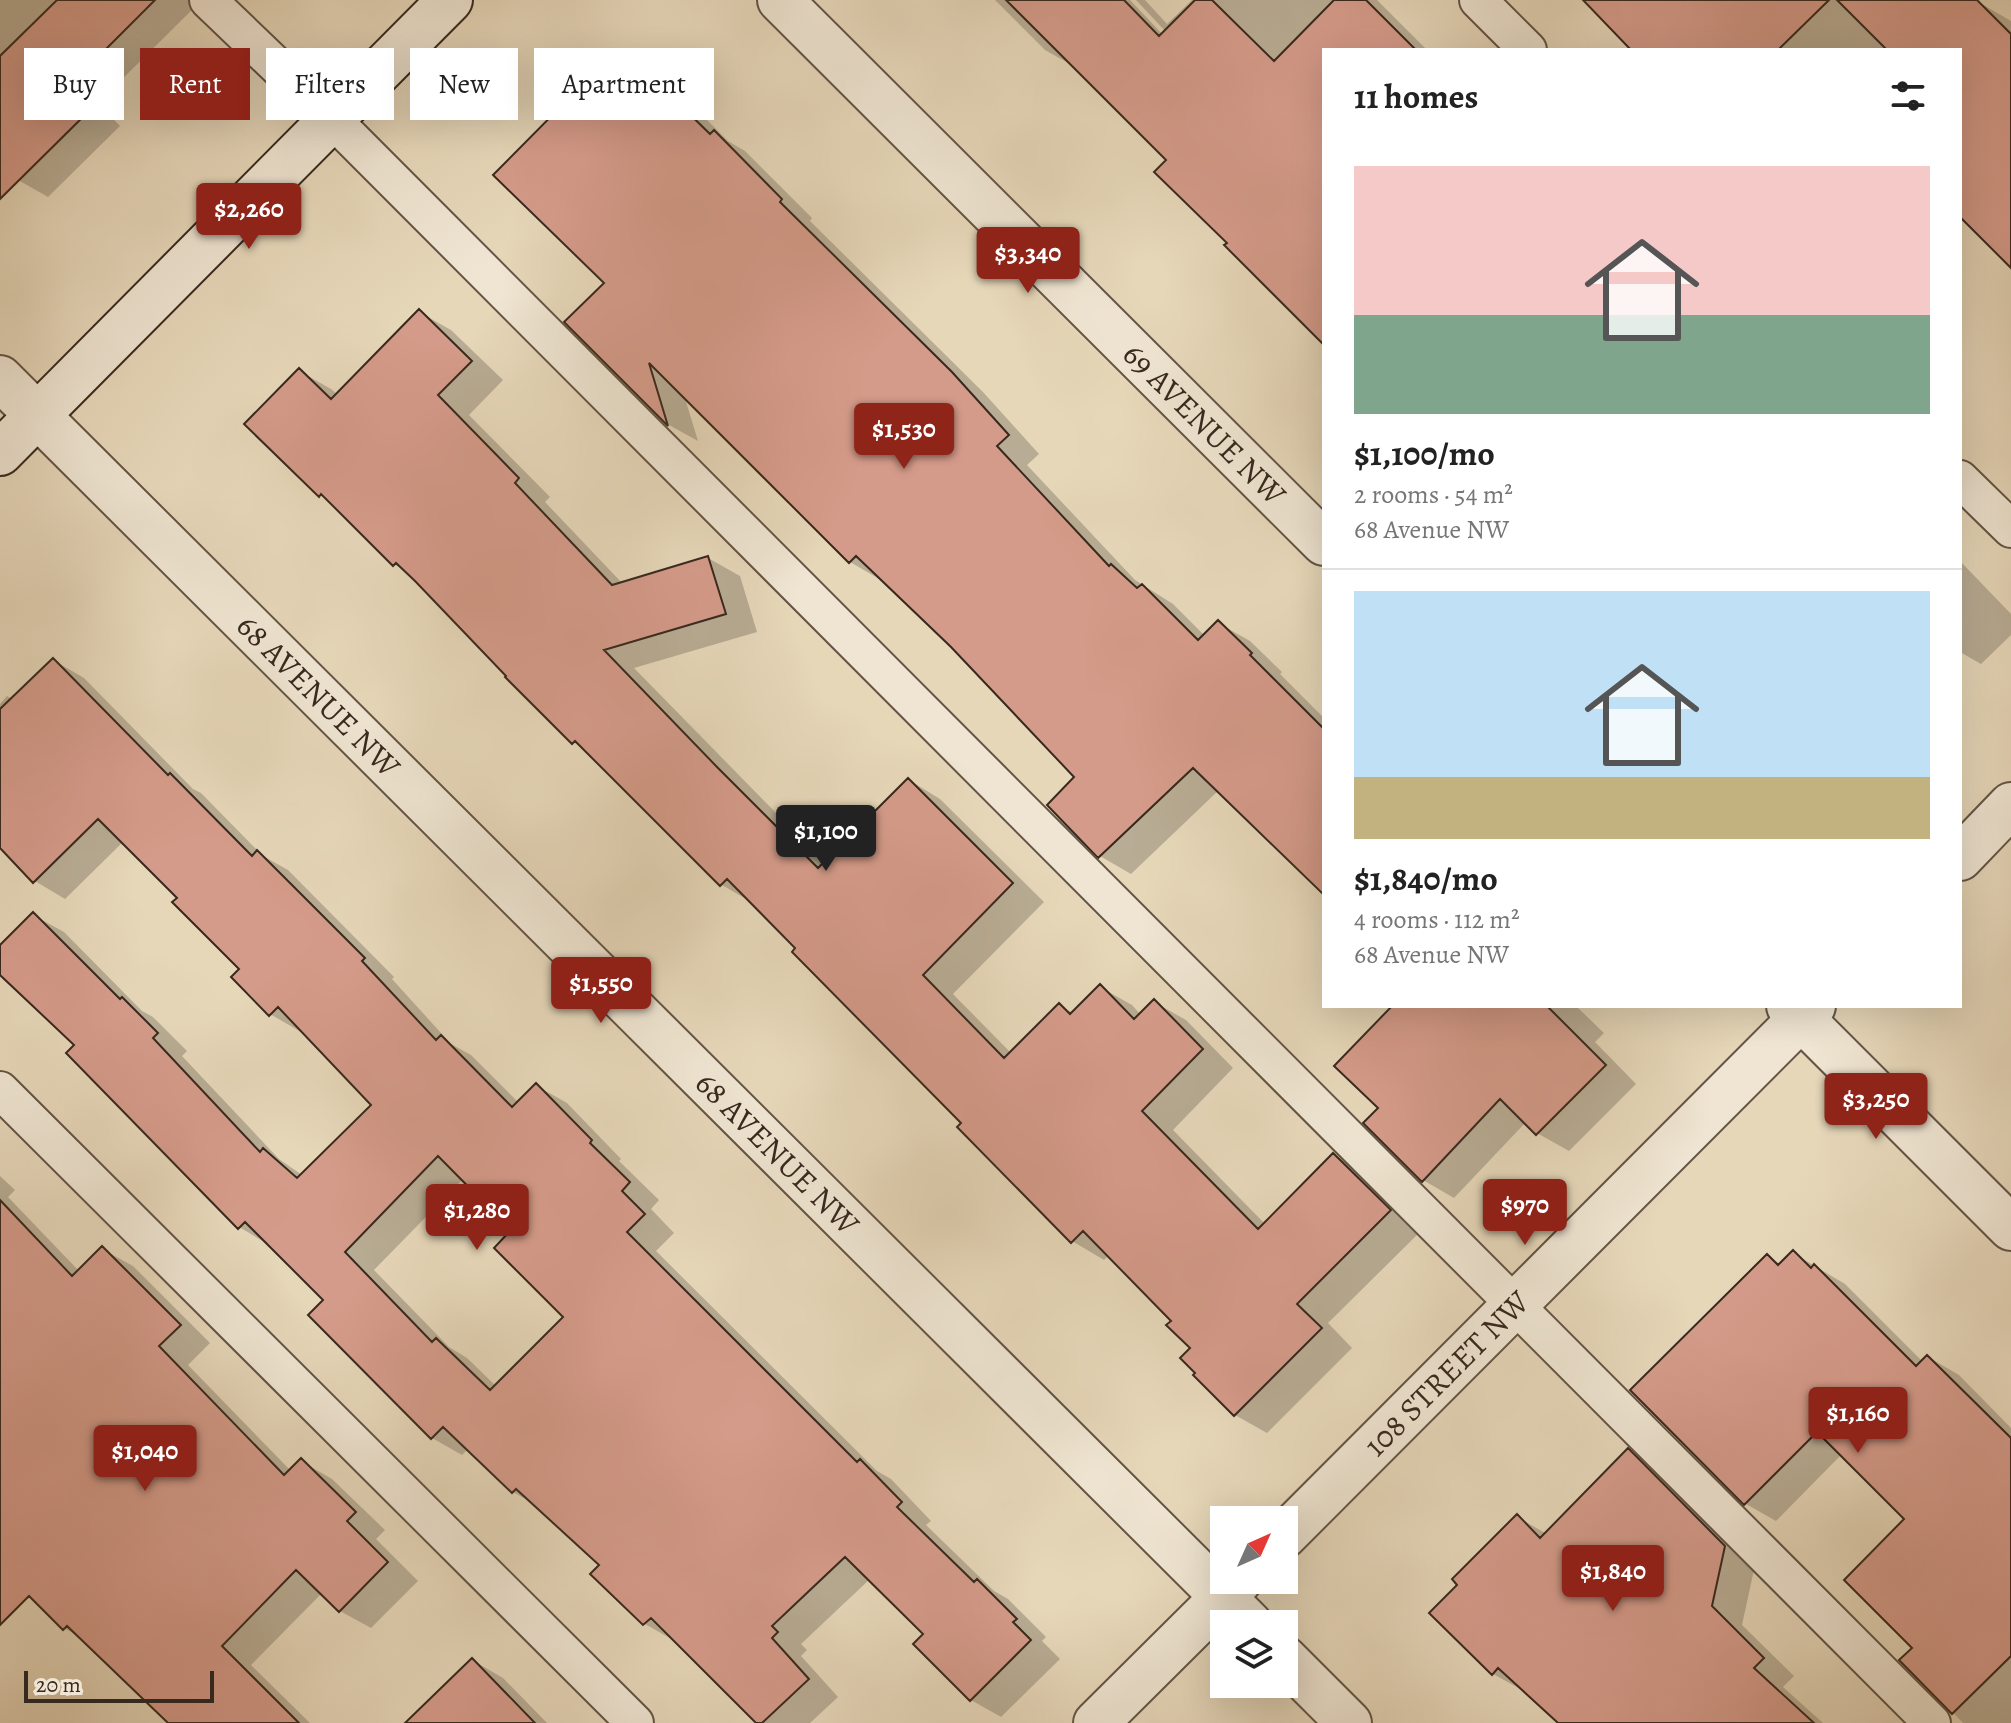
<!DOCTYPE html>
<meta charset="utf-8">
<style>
:root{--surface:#fff;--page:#f6f6f6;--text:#222;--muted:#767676;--line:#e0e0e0;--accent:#8f2418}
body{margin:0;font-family:Alegreya,serif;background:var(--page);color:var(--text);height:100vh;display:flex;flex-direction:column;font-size:30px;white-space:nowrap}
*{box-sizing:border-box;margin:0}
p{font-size:26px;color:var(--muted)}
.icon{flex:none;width:44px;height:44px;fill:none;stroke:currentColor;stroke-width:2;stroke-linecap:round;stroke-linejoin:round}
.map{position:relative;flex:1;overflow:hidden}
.drawer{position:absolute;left:1322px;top:48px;width:640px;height:960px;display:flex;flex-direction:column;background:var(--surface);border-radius:0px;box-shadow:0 8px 32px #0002}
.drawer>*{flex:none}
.banner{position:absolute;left:24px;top:48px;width:760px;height:72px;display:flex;gap:16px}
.needle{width:52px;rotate:45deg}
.controls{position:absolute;left:1210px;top:1506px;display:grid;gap:16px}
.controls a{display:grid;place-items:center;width:88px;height:88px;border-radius:0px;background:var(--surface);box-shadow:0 8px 32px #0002;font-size:40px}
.scale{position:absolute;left:24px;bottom:20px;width:190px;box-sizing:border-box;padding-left:8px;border:4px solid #38291e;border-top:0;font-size:22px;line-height:28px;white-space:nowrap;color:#38291e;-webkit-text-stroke:6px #efe5d2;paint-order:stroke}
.price{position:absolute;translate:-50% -68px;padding:0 18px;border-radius:8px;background:var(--accent);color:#fff;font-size:26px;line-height:52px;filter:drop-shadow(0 2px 4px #0008)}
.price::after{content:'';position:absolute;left:50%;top:48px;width:24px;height:18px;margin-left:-12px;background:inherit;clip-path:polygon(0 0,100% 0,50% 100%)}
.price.selected{background:#222;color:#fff}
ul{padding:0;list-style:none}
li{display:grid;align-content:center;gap:16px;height:424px;padding:0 32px}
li+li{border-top:2px solid var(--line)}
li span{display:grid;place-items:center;height:248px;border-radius:0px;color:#555}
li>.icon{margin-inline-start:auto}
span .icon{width:144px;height:144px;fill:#fffc;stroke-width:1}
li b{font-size:34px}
h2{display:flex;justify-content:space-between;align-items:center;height:96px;padding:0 32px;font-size:34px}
.chip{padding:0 28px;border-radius:0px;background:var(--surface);box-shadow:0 8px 32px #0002;font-size:28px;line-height:72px}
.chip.selected{background:var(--accent);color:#fff}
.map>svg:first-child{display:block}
</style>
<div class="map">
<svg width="2011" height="1723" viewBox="0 0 2011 1723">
<rect width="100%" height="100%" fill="#e6d7b9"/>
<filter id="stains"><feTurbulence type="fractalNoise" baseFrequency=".0025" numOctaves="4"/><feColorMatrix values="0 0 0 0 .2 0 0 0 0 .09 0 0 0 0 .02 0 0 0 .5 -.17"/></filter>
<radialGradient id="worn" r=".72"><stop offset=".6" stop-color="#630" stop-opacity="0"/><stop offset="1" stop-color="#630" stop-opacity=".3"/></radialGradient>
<path fill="#0003" fill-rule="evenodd" d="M0 0H202L98 103 120 126 48 197 18 180 0 162Z
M995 0H1130L1165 37 1168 34 1136 0H1145L1167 24 1192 0H1377L1427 50H1324V339L1230 243 1169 160 1077 68 1045 50Z
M1585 0H1975L2011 21V265L1960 214V50H1634Z
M603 67 634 85 657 107 669 95 700 113 728 141 745 151 812 218 810 221 983 392 1039 454 1027 465 1135 580 1173 604 1205 636 1218 623 1250 641 1282 672 1280 674 1324 718V893L1219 790 1131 874 1100 856 1077 777 952 645 881 580 850 562 684 395 698 441 669 425 567 322 606 283Z
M419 312 451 330 503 380 469 415 550 497 545 502 623 584 708 558 740 576 757 632 634 668 826 864 909 780 940 799 1044 902 953 994 1011 1053 1059 1005 1073 1013 1100 987 1132 1005 1141 1015 1154 1002 1186 1020 1233 1068 1173 1130 1265 1224 1334 1155 1366 1173 1422 1230 1328 1323 1352 1348 1267 1433 1235 1415 1174 1321 1109 1255 1104 1260 1072 1241 964 1123 753 903 722 885 587 750 573 742 407 572 394 564 331 501 320 495 299 371 331 389 338 395Z
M1960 561 2011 614V635L1981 664 1960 652Z
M53 660 84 678 193 789 201 793 263 856 288 870 394 977 392 979 451 1044 471 1055 519 1103 537 1086 567 1103 621 1159 619 1161 659 1200 651 1209 674 1233 656 1251 877 1471 891 1479 931 1521 926 1525 994 1591 1008 1599 1046 1637 1042 1641 1060 1659 1001 1717 971 1700 926 1634 870 1579 801 1644 807 1650 801 1656 838 1697 810 1723H759L675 1641 645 1624 602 1565 538 1506 513 1492 468 1449 462 1455 432 1438 326 1300 271 1246 239 1227 77 1045 0 972V948L33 915 64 932 142 1011 153 1017 187 1051 182 1056 279 1159 302 1175 373 1105 303 1030 301 1032 270 1014 242 969 180 898 123 842 65 899 35 881 0 846V704L7 696 12 699ZM463 1179 514 1230 566 1317 497 1387 467 1358 449 1347 374 1270Z
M1395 1006H1576L1604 1033 1595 1042 1636 1084 1569 1151 1537 1133 1526 1122 1454 1198 1423 1180 1381 1108Z
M0 1176 15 1190 8 1197 79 1271 102 1249 133 1266 210 1343 188 1365 291 1471 301 1461 332 1479 385 1530 376 1539 418 1581 371 1628 340 1611 322 1593 251 1665 310 1723H180L85 1640 64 1628 0 1567Z
M1793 1253 1845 1284 1923 1362 1928 1357 1959 1375 2011 1428V1723H1963L1902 1660 1915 1648 1907 1519 1842 1454 1776 1521 1746 1504 1633 1390 1767 1256 1782 1265Z
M1629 1451 1660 1469 1755 1565 1742 1625 1794 1676 1783 1687 1823 1723H1561L1525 1690 1524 1691 1493 1674 1459 1585 1517 1517 1547 1534Z
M472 1660 503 1678 547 1723H408Z"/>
<path fill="#d59b8a" stroke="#38291e" stroke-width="2" fill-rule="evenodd" d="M57 0H155L70 85 92 108 0 199V56Z
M1006 0H1124L1159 36 1195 0H1212L1274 61 1334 0H1366L1416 50H1324V345L1224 245 1227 243 1154 172 1166 160Z
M1583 0H1829L1778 50H1631Z
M1837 0H1977L2011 34V268L1960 217V50H1887Z
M603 64 650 112 668 93 710 134 714 130 782 199 780 202 952 372 1009 435 997 446 1109 566 1111 564 1137 588 1142 584 1198 640 1218 620 1252 653 1250 655 1324 729V895L1193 768 1098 858 1047 805 1074 777 951 647 856 556 849 563 649 363 668 426 564 322 604 283 493 175Z
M419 309 472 361 438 395 519 478 515 483 612 585 708 556 726 614 604 650 718 768 818 868 908 778 1013 883 923 975 1004 1058 1059 1003 1070 1014 1100 984 1134 1019 1154 999 1203 1049 1142 1111 1258 1229 1333 1153 1391 1210 1297 1304 1322 1328 1234 1416 1193 1375 1195 1373 1180 1358 1190 1348 1166 1325 1171 1321 1083 1231 1071 1243 957 1127 961 1123 792 952 795 948 727 879 720 886 575 741 572 744 505 677 506 676 415 581 396 563 393 566 321 494 319 497 244 424 299 368 331 399Z
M53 658 168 775 170 773 252 856 257 850 365 958 362 961 436 1040 441 1035 512 1107 536 1083 592 1140 590 1143 630 1182 622 1191 645 1214 627 1232 857 1462 860 1459 902 1502 897 1507 974 1582 977 1579 1017 1619 1013 1622 1031 1640 970 1701 913 1644 923 1634 845 1557 772 1626 778 1632 772 1638 809 1679 762 1723H756L651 1618 643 1625 590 1574 599 1565 516 1489 512 1493 443 1427 431 1439 308 1315 323 1300 245 1222 238 1229 66 1053 74 1045 0 975V945L33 912 120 999 122 997 158 1033 153 1038 260 1152 263 1148 297 1178 371 1105 278 1007 269 1016 231 977 239 969 172 902 177 898 98 819 33 883 0 848V709ZM438 1156 511 1230 494 1248 563 1317 490 1390 436 1338 432 1342 345 1252Z
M1392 1006H1547L1606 1065 1536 1135 1500 1099 1422 1182 1363 1123 1378 1108 1334 1066Z
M0 1200 72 1276 102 1246 181 1325 159 1346 284 1475 301 1458 356 1512 347 1521 388 1562 339 1612 296 1570 222 1646 299 1723H168L67 1626 63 1630 29 1596 0 1625Z
M1793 1250 1811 1268 1814 1264 1916 1366 1927 1355 2011 1438V1656L1952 1714 1899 1660 1912 1648 1844 1580 1904 1519 1817 1432 1744 1505 1630 1390 1767 1254 1778 1265Z
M1628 1448 1725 1546 1712 1606 1764 1658 1754 1668 1814 1723H1558L1498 1668 1492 1675 1429 1613 1457 1585 1452 1579 1517 1514 1540 1538Z
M472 1658 535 1723H405Z"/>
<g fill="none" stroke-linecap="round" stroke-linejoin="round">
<g stroke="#645445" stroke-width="40">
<path id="service" d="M208 0 332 119 1932 1723
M1478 0 1528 50
M1960 479 2011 529
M0 1090 635 1723"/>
</g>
<g stroke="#645445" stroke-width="48">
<g id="minor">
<path id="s1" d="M780 0 1324 543"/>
<path id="s2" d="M0 378 1250 1624"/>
<path d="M1960 858 2011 805"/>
<path d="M1789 1006 2011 1228"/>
<path id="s3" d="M1284 1536 1813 1006"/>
<path d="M1284 1658 1349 1723"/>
<path d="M1096 1723 1240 1580"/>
</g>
</g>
<g stroke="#38291e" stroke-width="48">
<path id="secondary" d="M0 453 450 0"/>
</g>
<use href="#service" stroke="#efe5d2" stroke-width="36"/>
<use href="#minor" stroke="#efe5d2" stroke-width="44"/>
<use href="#secondary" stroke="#efe5d2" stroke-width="44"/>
</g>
<g text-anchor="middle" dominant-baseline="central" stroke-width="8" stroke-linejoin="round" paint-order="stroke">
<g font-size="32" fill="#38291e" stroke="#efe5d2">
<text stroke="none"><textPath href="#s1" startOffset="600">69 AVENUE NW</textPath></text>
<text stroke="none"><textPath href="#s2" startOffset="450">68 AVENUE NW</textPath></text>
<text stroke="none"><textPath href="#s2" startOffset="1098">68 AVENUE NW</textPath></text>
<text stroke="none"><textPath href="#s3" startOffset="230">108 STREET NW</textPath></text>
</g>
</g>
<rect width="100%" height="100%" filter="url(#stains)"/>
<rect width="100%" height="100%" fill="url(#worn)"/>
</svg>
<div class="controls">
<a><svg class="needle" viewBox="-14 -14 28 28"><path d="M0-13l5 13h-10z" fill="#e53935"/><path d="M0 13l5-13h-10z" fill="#767676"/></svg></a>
<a><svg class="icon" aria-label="layers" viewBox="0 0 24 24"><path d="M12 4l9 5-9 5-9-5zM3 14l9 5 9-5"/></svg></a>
</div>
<div class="scale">20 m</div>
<b class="price" style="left:249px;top:251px">$2,260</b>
<b class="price" style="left:1028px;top:295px">$3,340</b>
<b class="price" style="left:904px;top:471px">$1,530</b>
<b class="price selected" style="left:826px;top:873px">$1,100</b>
<b class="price" style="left:601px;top:1025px">$1,550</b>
<b class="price" style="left:1876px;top:1141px">$3,250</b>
<b class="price" style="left:1525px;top:1247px">$970</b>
<b class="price" style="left:477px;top:1252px">$1,280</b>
<b class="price" style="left:1858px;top:1455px">$1,160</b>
<b class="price" style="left:145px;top:1493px">$1,040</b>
<b class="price" style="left:1613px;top:1613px">$1,840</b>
<div class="banner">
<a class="chip">Buy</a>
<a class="chip selected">Rent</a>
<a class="chip">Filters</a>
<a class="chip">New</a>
<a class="chip">Apartment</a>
</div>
<section class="drawer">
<h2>11 homes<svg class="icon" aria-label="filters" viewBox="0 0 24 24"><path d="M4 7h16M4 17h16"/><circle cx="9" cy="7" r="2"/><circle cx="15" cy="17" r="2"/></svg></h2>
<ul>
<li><span style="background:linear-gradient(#f6c9c9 60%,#7fa58c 0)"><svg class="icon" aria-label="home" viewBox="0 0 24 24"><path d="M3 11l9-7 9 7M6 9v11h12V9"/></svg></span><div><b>$1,100/mo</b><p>2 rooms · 54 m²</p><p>68 Avenue NW</p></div></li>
<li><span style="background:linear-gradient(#bfe0f5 75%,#c2b280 0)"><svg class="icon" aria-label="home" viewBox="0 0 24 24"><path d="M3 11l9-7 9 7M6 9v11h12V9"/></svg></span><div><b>$1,840/mo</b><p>4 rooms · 112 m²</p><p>68 Avenue NW</p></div></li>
</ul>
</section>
</div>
